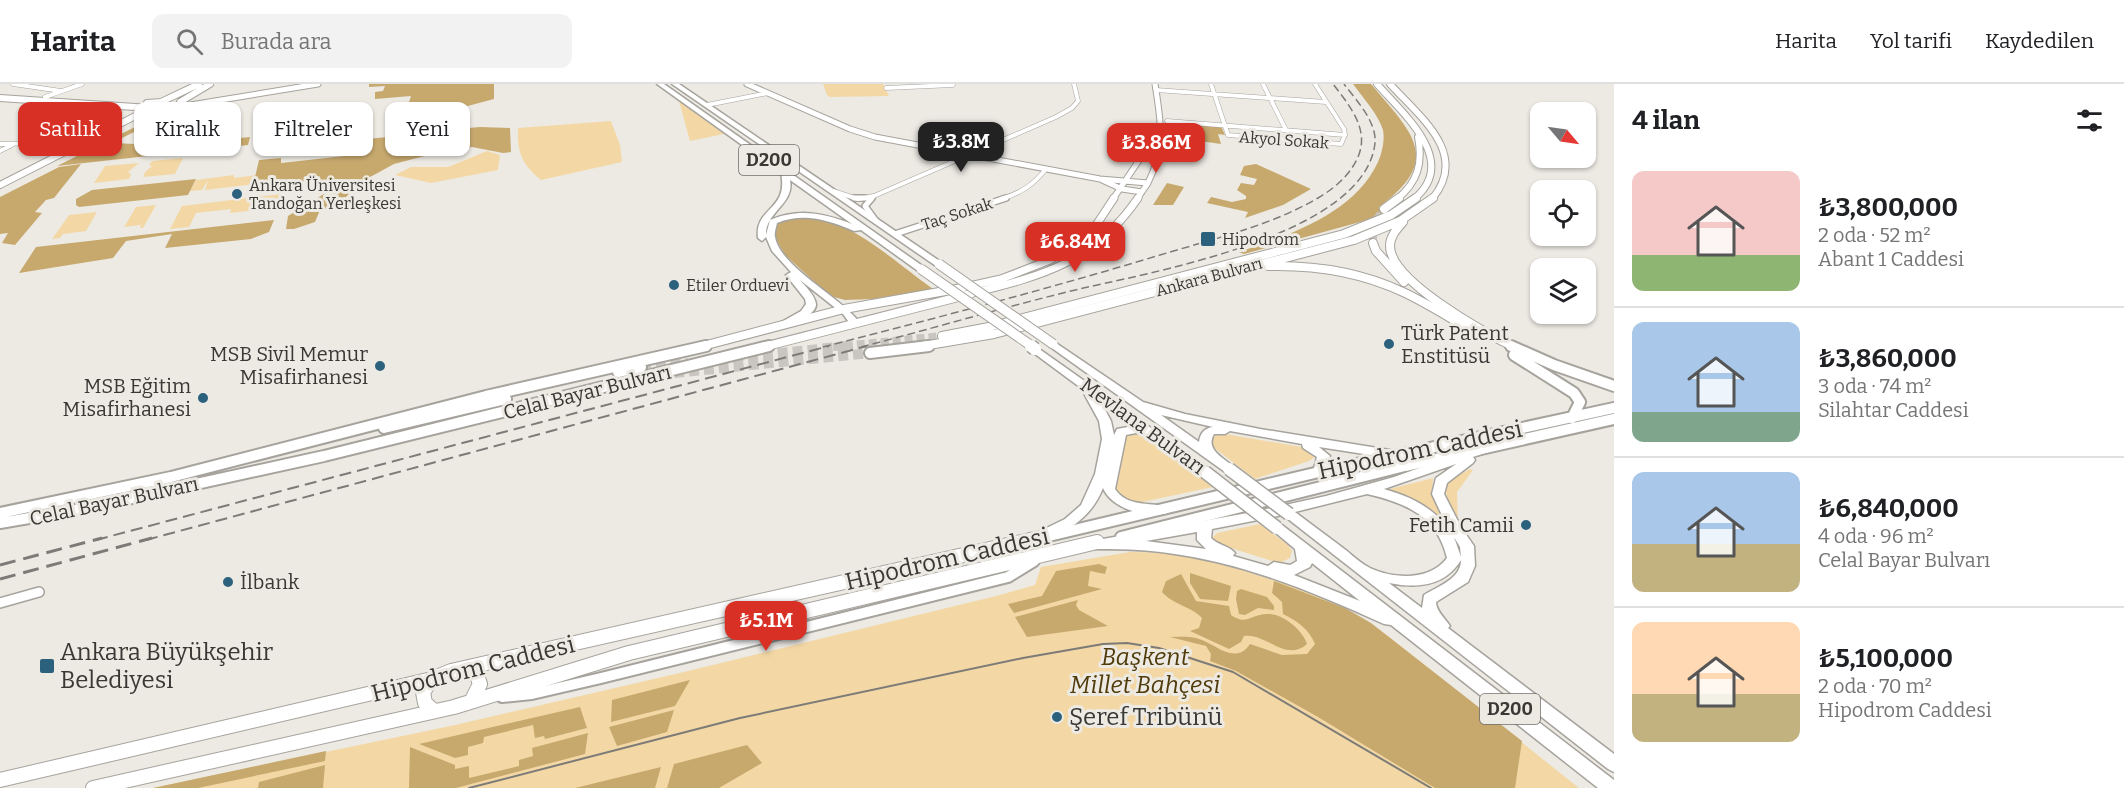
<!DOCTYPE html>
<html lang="tr">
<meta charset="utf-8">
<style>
:root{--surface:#fff;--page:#f2f2f2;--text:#202124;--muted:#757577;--line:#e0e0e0;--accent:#d93025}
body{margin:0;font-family:Bitter,serif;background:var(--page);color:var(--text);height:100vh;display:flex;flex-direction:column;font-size:22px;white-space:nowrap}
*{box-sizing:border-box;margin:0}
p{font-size:20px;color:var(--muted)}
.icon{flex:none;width:33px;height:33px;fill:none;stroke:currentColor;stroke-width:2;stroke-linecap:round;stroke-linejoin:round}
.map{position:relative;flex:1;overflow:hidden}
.details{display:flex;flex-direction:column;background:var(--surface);width:510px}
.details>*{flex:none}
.top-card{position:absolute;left:18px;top:18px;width:570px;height:54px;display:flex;gap:12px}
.needle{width:39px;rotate:119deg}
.controls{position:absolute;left:1530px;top:18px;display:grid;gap:12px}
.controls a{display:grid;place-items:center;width:66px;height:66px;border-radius:12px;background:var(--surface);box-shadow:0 2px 4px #0004;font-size:30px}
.price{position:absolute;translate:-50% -51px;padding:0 14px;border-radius:12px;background:var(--accent);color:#fff;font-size:20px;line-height:39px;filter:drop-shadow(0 2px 3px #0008)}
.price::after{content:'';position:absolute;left:50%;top:36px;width:18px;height:14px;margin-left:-9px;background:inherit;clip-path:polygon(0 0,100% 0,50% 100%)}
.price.selected{background:#222;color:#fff}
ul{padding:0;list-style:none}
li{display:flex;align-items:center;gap:18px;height:150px;padding:0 18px}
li+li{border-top:2px solid var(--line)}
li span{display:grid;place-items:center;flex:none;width:168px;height:120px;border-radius:12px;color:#555}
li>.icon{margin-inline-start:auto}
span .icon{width:72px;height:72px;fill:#fffc;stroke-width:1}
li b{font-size:26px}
h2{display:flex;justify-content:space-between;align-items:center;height:72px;padding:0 18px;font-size:26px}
.chip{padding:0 21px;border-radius:12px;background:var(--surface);box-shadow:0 2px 4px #0004;font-size:21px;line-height:54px}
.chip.selected{background:var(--accent);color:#fff}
header{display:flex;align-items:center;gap:36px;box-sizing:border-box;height:84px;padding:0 30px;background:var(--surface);border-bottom:2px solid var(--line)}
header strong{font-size:28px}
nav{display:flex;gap:33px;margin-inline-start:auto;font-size:21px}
.search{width:420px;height:54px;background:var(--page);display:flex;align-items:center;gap:15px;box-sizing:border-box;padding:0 21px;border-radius:12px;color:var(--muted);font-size:22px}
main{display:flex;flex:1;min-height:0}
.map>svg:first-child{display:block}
</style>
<header>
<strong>Harita</strong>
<div class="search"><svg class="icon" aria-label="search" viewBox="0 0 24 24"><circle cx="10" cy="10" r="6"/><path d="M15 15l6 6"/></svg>Burada ara</div>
<nav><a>Harita</a><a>Yol tarifi</a><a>Kaydedilen</a></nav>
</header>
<main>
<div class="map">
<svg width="1614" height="704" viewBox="0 0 1614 704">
<rect width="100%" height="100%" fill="#edeae4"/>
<path fill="#f3d8a5" d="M823 0H883L889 12 830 13 827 11Z
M679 17 724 50 690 57Z
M611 37 620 61 622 78 541 96C522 80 517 69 518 44Z
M364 55 362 67 333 70 336 58Z
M487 67 500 71 498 86 431 99 395 91 411 83H448Z
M183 74 175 90 143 93 145 88 152 82 149 81 152 77Z
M139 79 128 88 131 90 129 95 94 99 105 82Z
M234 91V94L258 91 255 100 205 106 208 96 202 106 190 107 196 96Z
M282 110 280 123 230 129 231 125 196 129 189 143 170 145 182 122Z
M156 121 143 144H140L141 141 124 143 136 123Z
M97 128 86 147 63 150 60 154 52 155 69 131Z
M1132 348 1145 351 1213 403 1138 419H1132L1113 408 1124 351Z
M1219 349 1302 363 1316 372 1309 377 1255 395 1213 363 1212 355Z
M1470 385 1473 386 1457 408 1458 441 1451 429 1445 405 1450 396Z
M1433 394C1431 412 1436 423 1445 438L1414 416 1386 406Z
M1260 440 1288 461 1292 467 1290 474 1282 478 1272 477 1215 459 1212 454 1217 449Z
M1130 468 1186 469 1289 501 1345 524 1388 552 1579 704H153L455 641 684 588 1000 511 1035 501 1041 483Z"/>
<path fill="#c7a96e" d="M369 0H494V15L464 23 462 19 441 21 440 24 411 27 409 33 396 34 400 22 408 21 411 12 375 15V8L383 7 385 2 369 3Z
M1353 0H1371C1412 49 1444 75 1379 123L1388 126 1371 135 1244 170 1239 168C1289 151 1354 130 1378 78 1382 69 1385 56 1383 46 1378 30 1363 14 1353 0Z
M153 34 158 36 112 59 135 60 196 54 192 59 250 53 248 61 57 82Z
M1171 39 1221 42 1225 51 1218 50 1221 60 1171 53Z
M480 43 510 44 511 68 503 69 472 63 440 68 394 80 361 98 336 123 320 126 315 138 294 145H286L288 132 340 100 339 95 274 99 271 103 252 106 259 76 281 74V79L363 70 367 55 409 51 422 56 393 58 388 69 428 66 429 63 453 61 454 57 465 56V49H455L456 45Z
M81 80 54 114 46 116 35 128 42 129 15 161 2 159 8 149 0 150V113L59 83Z
M1256 80 1311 105 1283 121 1245 134 1248 128 1207 119 1211 113 1232 118 1246 115V112L1237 106 1241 99 1254 101 1257 95 1240 91 1244 82Z
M196 95 188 111 79 123 76 121V115L92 106Z
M1167 99 1184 103 1173 121H1153Z
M800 132C808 133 816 132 823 134 861 146 901 182 933 205L874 215 845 216 830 212 785 171 773 150 777 140Z
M274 136 269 148 251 155 165 164 172 150 126 157 113 174 19 189 36 163Z
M1099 480 1107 483 1105 490 1090 487 1088 502 1102 505 1014 529 1008 520 1042 512 1056 487Z
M1190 489 1231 502 1228 517 1200 515 1190 499Z
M1181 490 1196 517 1229 522 1231 531C1246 542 1252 530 1267 530 1282 529 1303 546 1307 560 1286 579 1265 548 1244 552L1241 558 1229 565 1190 547 1199 544 1202 534C1191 522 1173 521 1162 508L1166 497Z
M1274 497 1345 524 1371 539 1522 657 1515 704H1435L1318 633 1236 587 1210 577 1211 570 1206 562 1170 553C1179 553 1191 552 1199 555 1216 560 1235 582 1250 560L1282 571 1307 570 1315 560C1309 545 1297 537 1283 530L1282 518 1272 509Z
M1241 505 1267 513 1274 522V526L1258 524 1245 531 1239 530 1236 515 1237 507Z
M1078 516 1076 521 1079 526 1108 542 1027 553 1015 533Z
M690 596 675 622 611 638 612 616Z
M580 623 587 644 545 655 544 652 535 654 533 641 484 653 483 659 468 663V671L455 674 419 660Z
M674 626 667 648 617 662 609 643Z
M588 649 585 670 456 704H409L410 663 455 681V685L469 682V694L519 682V676L533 672 532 664Z
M747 661 762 679 719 704H667L674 680Z
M326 667 325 677 198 704H153Z
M325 681 323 704H258L259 698Z
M661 683 655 704H575Z"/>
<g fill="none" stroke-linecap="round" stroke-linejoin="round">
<path stroke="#c9c6c1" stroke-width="8" stroke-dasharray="8 4" stroke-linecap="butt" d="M1373 159V141L1384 125
M833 263 942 252"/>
<path stroke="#c9c6c1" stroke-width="10" stroke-dasharray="10 5" stroke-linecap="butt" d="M733 274 847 262
M641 283 688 279
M674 289 870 269"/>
<g stroke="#a6a39d" stroke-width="5">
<path id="minor-far2" d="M13 0 61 7
M1211 0 1228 51 1341 60 1345 51
M1263 0 1286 46
M1315 0 1344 45 1345 51
M886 4 953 1
M1156 6 1326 18
M45 13 82 0
M707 21 768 9
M1167 37 1345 51
M0 60 86 58
M0 67 12 61
M833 107 858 115 874 112 1056 33 1072 24 1078 17 1074 0
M871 115 873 113
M1001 115C1021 109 1033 101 1046 85"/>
</g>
<g stroke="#a6a39d" stroke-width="8">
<path id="minor-far1" d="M854 114H865
M872 114 865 122 876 137
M895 150 1006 114"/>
</g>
<g stroke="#a6a39d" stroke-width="12">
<path id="minor" d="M0 519 39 508"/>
</g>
<g stroke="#a6a39d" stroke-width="14">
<path id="tertiary" d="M502 613 532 610 601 594 1008 493 1034 477"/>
</g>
<g stroke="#a6a39d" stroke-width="7">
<path id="secondary-far1" d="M747 0 850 45 875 53 1100 95 1148 99 1137 115
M172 24 318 0
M1102 96 1122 105 1142 108
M1148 99C1166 63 1161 38 1155 0
M1113 115 1162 42"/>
</g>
<g stroke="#a6a39d" stroke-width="9">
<path id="secondary" d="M965 203 1001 195 1050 176 1089 152 1114 114
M973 209C1045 191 1094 178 1138 114"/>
</g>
<g stroke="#a6a39d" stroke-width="8">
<path id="primary-far3" d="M1377 0C1403 30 1460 77 1414 115
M1390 0C1420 33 1470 70 1432 115
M0 14 165 25 180 21V18L210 0
M147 19 161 18 199 0
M0 101 149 25
M1397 115C1418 98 1423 79 1418 53"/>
</g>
<g stroke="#a6a39d" stroke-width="10">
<path id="primary-far2" d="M1384 125 1399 114
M1403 138C1397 145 1390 152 1390 162 1390 197 1485 249 1514 263
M1373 159 1376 167 1404 198
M1268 182C1314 181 1361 188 1403 208 1431 221 1457 239 1484 253
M942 252 989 243 1344 150 1391 131 1416 114
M699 263 844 225 962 204
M763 263 970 210
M917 263 994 250 1354 156 1400 137 1433 114"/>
</g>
<g stroke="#a6a39d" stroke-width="14">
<path id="primary-far1" d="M1511 262 1554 281 1614 302
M870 269 929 262
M1514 271 1574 309 1580 318 1572 334
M618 288 641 283
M384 344 506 315
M0 429 171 393 486 312 706 262
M0 439 87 424 324 372 769 262
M1121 453 1405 382 1614 335
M1032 456 1319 388 1614 324"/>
</g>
<g stroke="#a6a39d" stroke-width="16">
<path id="primary" d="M432 595 423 608 425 619 433 626
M472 616 480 600 474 583
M0 696 432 595 451 587 1039 454
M93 704 454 623 629 569 1097 458"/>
</g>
<g stroke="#a6a39d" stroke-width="3">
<path id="trunk" d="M657 0H664L924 183V187H918L861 146 854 147C828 136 804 128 777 139 776 144 774 149 775 153 780 183 841 213 860 239L859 241H851L843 230 800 196C805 202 815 211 816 220 817 231 788 245 778 244V240L801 227 806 220 805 215 786 191 791 188 772 167 766 153 762 157 758 154C754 123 789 127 781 89ZM790 96 852 140C823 129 799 124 770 136L766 151C765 128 795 120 790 96Z
M672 0H679L944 180 942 182H936Z
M1053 257 1143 318 1185 330 1260 345 1396 367 1402 371 1396 375 1319 363 1330 372 1325 388 1319 392 1313 388 1317 373 1303 364 1302 360 1230 347 1225 350H1214C1204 367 1227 375 1235 385L1229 389 1225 388 1049 262 1048 260 1049 258ZM1161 331 1213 343C1204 344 1200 350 1199 358Z
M1035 262 1209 385 1211 388 1209 391H1201L1148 352 1136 349 1126 351 1115 405C1127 423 1149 418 1167 423L1169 426 1167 429C1146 435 1111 424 1103 404 1093 429 1076 442 1053 453 1045 456 1038 461 1030 458L1028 455 1030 452 1065 435 1081 421 1095 390 1102 355 1099 337 1081 304 1031 267 1030 265 1031 263ZM1101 318 1133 342 1117 345 1114 351 1111 337Z
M1484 361 1488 362 1490 365 1488 368 1473 373 1475 376 1473 379 1447 399 1444 410 1461 443 1474 462 1475 482 1468 498 1436 518C1436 527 1445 534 1450 542L1448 544 1614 670V688L1608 685 1283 431 1212 445 1211 454C1217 461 1230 462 1235 469L1233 472 1268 482 1274 478 1290 481 1297 477 1295 465 1270 444 1272 441H1282L1614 696V704H1598L1391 541 1384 540C1314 508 1244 479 1168 469 1142 465 1116 465 1090 465L1085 463 1083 460 1085 457 1103 455 1253 428 1326 412 1394 393ZM1456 380 1436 394 1432 410 1447 442C1430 422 1409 412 1384 405ZM1367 410C1406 419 1437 432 1447 474 1430 497 1394 495 1370 484 1362 480 1354 473 1347 467 1330 454 1312 441 1295 428ZM1197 448V456L1206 465 1146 457ZM1454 453 1460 463 1461 473ZM1461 476C1461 495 1438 502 1424 511L1422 524 1389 499C1418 505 1445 502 1461 476ZM1312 479 1360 517 1294 491 1310 483Z"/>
</g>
<use href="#minor-far2" stroke="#fff" stroke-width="4"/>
<use href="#minor-far1" stroke="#fff" stroke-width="5"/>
<use href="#minor" stroke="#fff" stroke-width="9"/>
<use href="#tertiary" stroke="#fff" stroke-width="10"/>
<use href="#secondary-far1" stroke="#fff" stroke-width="5"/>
<use href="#secondary" stroke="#fff" stroke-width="7"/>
<use href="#primary-far3" stroke="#fff" stroke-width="6"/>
<use href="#primary-far2" stroke="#fff" stroke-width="8"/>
<use href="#primary-far1" stroke="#fff" stroke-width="10"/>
<use href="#primary" stroke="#fff" stroke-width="14"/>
<use href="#trunk" fill="#fff" fill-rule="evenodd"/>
<path stroke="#7d7b77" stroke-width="2" d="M469 704 740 634 1023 574 1103 560 1127 559 1159 564 1233 588 1431 704"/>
<path stroke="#7d7b77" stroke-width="1.5" stroke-dasharray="8 4" stroke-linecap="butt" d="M823 263C936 234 1048 205 1160 171 1213 155 1270 142 1318 114 1335 104 1350 91 1358 73 1370 45 1349 21 1333 0
M861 263C931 245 1001 224 1071 207 1145 189 1365 153 1375 59 1377 38 1356 16 1344 0"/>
<path stroke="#7d7b77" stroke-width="2" stroke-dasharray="12 6" stroke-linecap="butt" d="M96 456 829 262
M146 456 867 262"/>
<path stroke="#7d7b77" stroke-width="3" stroke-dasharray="16 8" stroke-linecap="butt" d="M0 481 102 454
M0 495 152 454"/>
<g stroke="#a6a39d" stroke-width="11" stroke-linecap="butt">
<path id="trunk-bridge-far1" d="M939 180 1053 260
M921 185 1033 263"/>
</g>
<g stroke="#a6a39d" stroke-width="15" stroke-linecap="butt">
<path id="trunk-bridge" d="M1031 262 1035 265
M1229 385 1289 430
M1205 388 1277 444"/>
</g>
<use href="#trunk-bridge-far1" stroke="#fff" stroke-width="9"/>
<use href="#trunk-bridge" stroke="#fff" stroke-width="12"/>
</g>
<g fill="#2c617d" stroke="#edeae4" stroke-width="2">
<circle cx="237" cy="110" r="6"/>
<rect x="1200" y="147" width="16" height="16" rx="3"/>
<circle cx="674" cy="201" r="6"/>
<circle cx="1389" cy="260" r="6"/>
<circle cx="380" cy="282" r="6"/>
<circle cx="203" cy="314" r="6"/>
<circle cx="1526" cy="441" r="6"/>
<circle cx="228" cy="498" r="6"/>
<rect x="39" y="574" width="16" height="16" rx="3"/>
<circle cx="1057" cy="633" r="6"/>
</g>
<g text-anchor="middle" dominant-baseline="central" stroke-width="6" stroke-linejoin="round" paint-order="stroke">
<g font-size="16" fill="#393835" stroke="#edeae4">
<text transform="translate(1284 56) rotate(4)">Akyol Sokak</text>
<text transform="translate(957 130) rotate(-18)">Taç Sokak</text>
<text transform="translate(1209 193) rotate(-15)">Ankara Bulvarı</text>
</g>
<g font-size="16" fill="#393835" stroke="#edeae4" text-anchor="start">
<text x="249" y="101">Ankara Üniversitesi<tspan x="249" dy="18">Tandoğan Yerleşkesi</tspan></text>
<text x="1222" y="155">Hipodrom</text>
<text x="686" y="201">Etiler Orduevi</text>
</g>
<g fill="#edeae4" stroke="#6f6d6a" stroke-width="1.5">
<rect x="739" y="61" width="60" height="30" rx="4.5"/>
<rect x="1480" y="610" width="60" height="30" rx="4.5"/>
</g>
<g font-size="18" font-weight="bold" fill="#393835">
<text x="769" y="76">D200</text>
<text x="1510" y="625">D200</text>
</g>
<g font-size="20" fill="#393835" stroke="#edeae4" text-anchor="end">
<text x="1401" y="249" text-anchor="start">Türk Patent<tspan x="1401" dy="23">Enstitüsü</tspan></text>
<text x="368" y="270">MSB Sivil Memur<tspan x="368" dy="23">Misafirhanesi</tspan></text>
<text x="191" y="302">MSB Eğitim<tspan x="191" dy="23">Misafirhanesi</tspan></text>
<text x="1514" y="441">Fetih Camii</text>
<text x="240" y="498" text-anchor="start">İlbank</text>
</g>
<g font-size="20" fill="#393835" stroke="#edeae4">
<text transform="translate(587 308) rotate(-14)">Celal Bayar Bulvarı</text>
<text transform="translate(1143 342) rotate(36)">Mevlana Bulvarı</text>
<text transform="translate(114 417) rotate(-12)">Celal Bayar Bulvarı</text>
</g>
<g font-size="24" fill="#393835" stroke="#edeae4">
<text transform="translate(1420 366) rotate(-12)">Hipodrom Caddesi</text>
<text transform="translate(947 475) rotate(-13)">Hipodrom Caddesi</text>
<text transform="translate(473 585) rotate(-14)">Hipodrom Caddesi</text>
</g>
<g font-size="24" fill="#393835" stroke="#edeae4" text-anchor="start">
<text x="60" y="568">Ankara Büyükşehir<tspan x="60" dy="28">Belediyesi</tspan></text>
<text x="1069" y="633">Şeref Tribünü</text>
</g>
<g font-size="24" font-style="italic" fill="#503b0a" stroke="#edeae4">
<text x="1145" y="573">Başkent<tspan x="1145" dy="28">Millet Bahçesi</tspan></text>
</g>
</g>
</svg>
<div class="controls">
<a><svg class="needle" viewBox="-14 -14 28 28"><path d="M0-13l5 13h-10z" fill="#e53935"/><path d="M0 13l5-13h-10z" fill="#757577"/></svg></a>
<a><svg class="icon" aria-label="locate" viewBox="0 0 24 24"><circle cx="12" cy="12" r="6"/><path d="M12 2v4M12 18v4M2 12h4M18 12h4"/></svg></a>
<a><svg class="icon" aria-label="layers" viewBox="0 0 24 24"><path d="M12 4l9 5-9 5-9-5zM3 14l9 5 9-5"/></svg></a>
</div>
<b class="price selected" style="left:961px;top:89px">₺3.8M</b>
<b class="price" style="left:1156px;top:90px">₺3.86M</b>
<b class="price" style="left:1075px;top:189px">₺6.84M</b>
<b class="price" style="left:766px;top:568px">₺5.1M</b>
<div class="top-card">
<a class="chip selected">Satılık</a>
<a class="chip">Kiralık</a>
<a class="chip">Filtreler</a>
<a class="chip">Yeni</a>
</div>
</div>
<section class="details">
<h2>4 ilan<svg class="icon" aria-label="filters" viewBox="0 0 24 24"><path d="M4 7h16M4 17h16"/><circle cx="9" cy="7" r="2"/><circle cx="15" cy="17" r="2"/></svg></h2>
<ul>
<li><span style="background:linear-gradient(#f6c9c9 70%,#8fb573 0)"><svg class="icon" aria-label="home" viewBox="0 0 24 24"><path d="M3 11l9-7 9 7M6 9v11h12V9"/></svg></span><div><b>₺3,800,000</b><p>2 oda · 52 m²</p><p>Abant 1 Caddesi</p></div></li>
<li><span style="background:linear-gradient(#a9c7e8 75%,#7fa58c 0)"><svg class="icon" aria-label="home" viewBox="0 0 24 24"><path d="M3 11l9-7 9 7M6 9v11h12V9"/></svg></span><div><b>₺3,860,000</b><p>3 oda · 74 m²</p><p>Silahtar Caddesi</p></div></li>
<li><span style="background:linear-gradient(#a9c7e8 60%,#c2b280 0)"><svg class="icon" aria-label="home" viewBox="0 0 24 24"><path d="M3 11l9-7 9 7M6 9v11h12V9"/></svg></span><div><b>₺6,840,000</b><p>4 oda · 96 m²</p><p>Celal Bayar Bulvarı</p></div></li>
<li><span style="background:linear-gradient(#ffd9b3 60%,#c2b280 0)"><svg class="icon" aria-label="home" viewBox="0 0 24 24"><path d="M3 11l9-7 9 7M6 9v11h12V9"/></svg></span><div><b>₺5,100,000</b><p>2 oda · 70 m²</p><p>Hipodrom Caddesi</p></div></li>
</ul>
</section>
</main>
